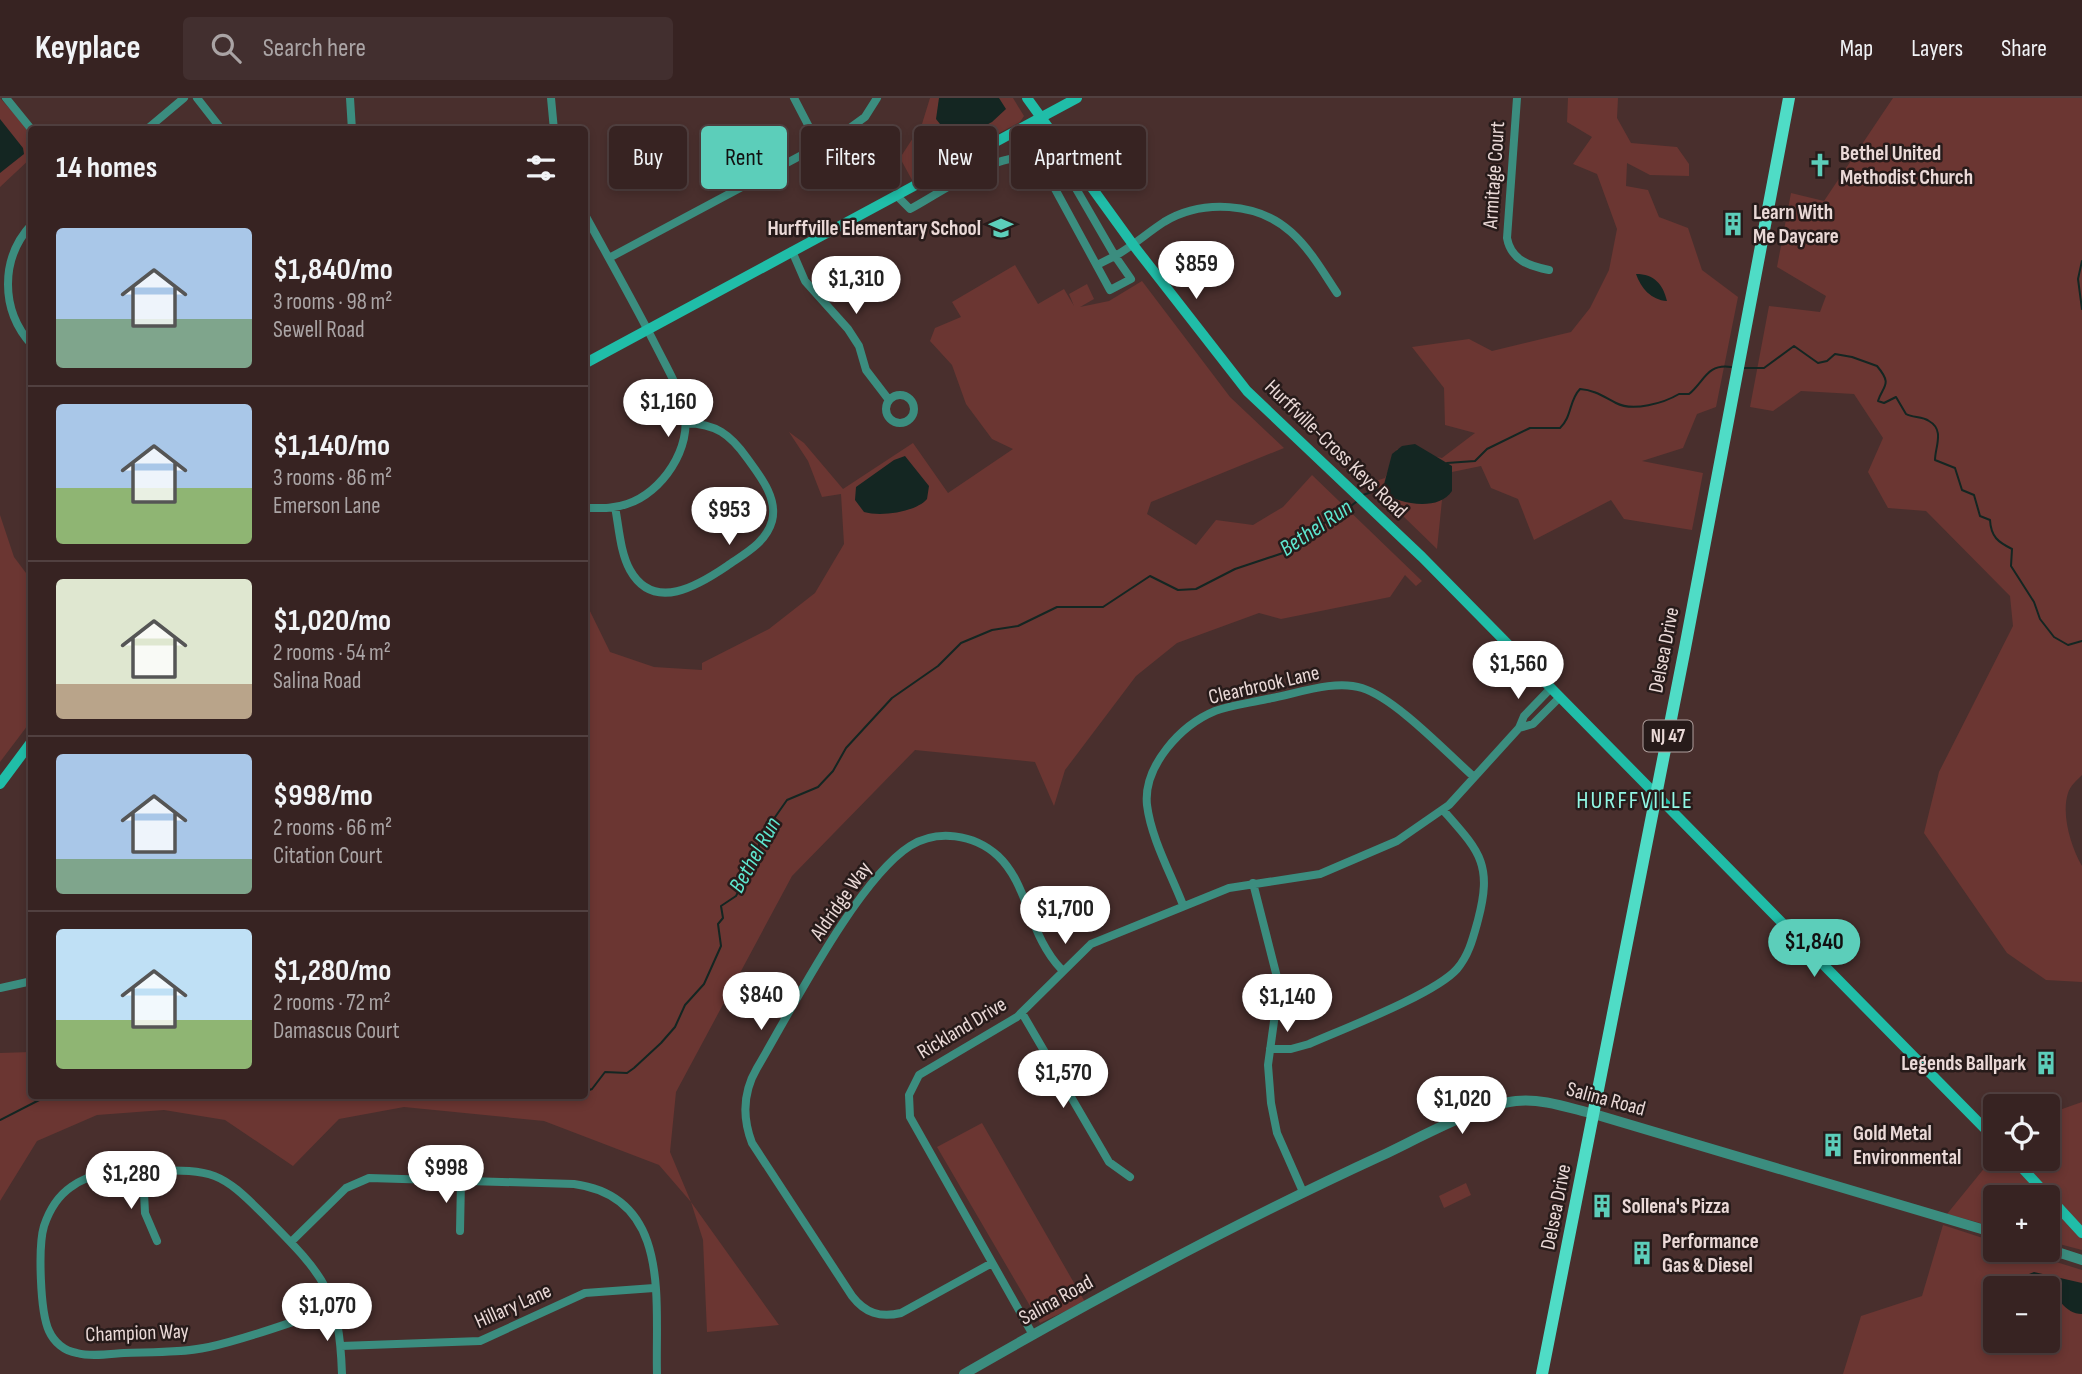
<!DOCTYPE html>
<meta charset="utf-8">
<style>
:root{--surface:#372322;--page:#422f2f;--text:#f1f3f6;--muted:#aaa4a5;--line:#514040;--accent:#5cceba}
body{margin:0;font-family:"Sofia Sans Condensed",sans-serif;background:var(--page);color:var(--text);height:100vh;display:flex;flex-direction:column;font-size:26px;white-space:nowrap}
*{box-sizing:border-box;margin:0}
p{font-size:23px;color:var(--muted)}
.icon{flex:none;width:38px;height:38px;fill:none;stroke:currentColor;stroke-width:2;stroke-linecap:round;stroke-linejoin:round}
.map{position:relative;flex:1;overflow:hidden}
.panel{position:absolute;left:28px;top:28px;width:560px;height:973px;display:flex;flex-direction:column;background:var(--surface);border-radius:7px;box-shadow:0 4px 10px #0003,0 0 0 2px var(--line)}
.panel>*{flex:none}
.hud{position:absolute;left:609px;top:28px;width:665px;height:63px;display:flex;gap:14px}
.tools{position:absolute;left:1983px;top:996px;display:grid;gap:14px}
.tools a{display:grid;place-items:center;width:77px;height:77px;border-radius:7px;background:var(--surface);box-shadow:0 4px 10px #0003,0 0 0 2px var(--line);font-size:35px}
.price{position:absolute;translate:-50% -60px;padding:0 16px;border-radius:24px;background:#fff;color:#222;font-size:23px;line-height:46px;filter:drop-shadow(0 2px 4px #0008)}
.price::after{content:'';position:absolute;left:50%;top:42px;width:21px;height:16px;margin-left:-10px;background:inherit;clip-path:polygon(0 0,100% 0,50% 100%)}
.price.current{background:var(--accent);color:#111}
ul{padding:0;list-style:none}
li{display:flex;align-items:center;gap:21px;height:175px;padding:0 28px}
li+li{border-top:2px solid var(--line)}
li span{display:grid;place-items:center;flex:none;width:196px;height:140px;border-radius:7px;color:#555}
li>.icon{margin-inline-start:auto}
span .icon{width:84px;height:84px;fill:#fffc;stroke-width:1}
li b{font-size:30px}
h2{display:flex;justify-content:space-between;align-items:center;height:84px;padding:0 28px;font-size:30px}
.tag{padding:0 24px;border-radius:7px;background:var(--surface);box-shadow:0 4px 10px #0003,0 0 0 2px var(--line);font-size:24px;line-height:63px}
.tag.current{background:var(--accent);color:#111}
header{display:flex;align-items:center;gap:42px;box-sizing:border-box;height:98px;padding:0 35px;background:var(--surface);border-bottom:2px solid var(--line)}
header strong{font-size:33px}
nav{display:flex;gap:38px;margin-inline-start:auto;font-size:24px}
.search{width:490px;height:63px;background:var(--page);display:flex;align-items:center;gap:18px;box-sizing:border-box;padding:0 24px;border-radius:7px;color:var(--muted);font-size:26px}
.map>svg:first-child{display:block}
</style>
<header>
<strong>Keyplace</strong>
<div class="search"><svg class="icon" aria-label="search" viewBox="0 0 24 24"><circle cx="10" cy="10" r="6"/><path d="M15 15l6 6"/></svg>Search here</div>
<nav><a>Map</a><a>Layers</a><a>Share</a></nav>
</header>
<div class="map">
<svg width="2082" height="1276" viewBox="0 0 2082 1276">
<rect width="100%" height="100%" fill="#492f2d"/>
<path fill="#6b3632" fill-rule="evenodd" d="M0 0 32 36 31 60 0 89Z
M930 0H1013L1024 18 1020 24 912 82 900 60 922 26Z
M1568 0H1618L1617 20 1631 45 1677 49 1689 66V78L1650 77 1627 65 1626 88 1648 92 1659 119 1688 130 1702 172 1738 199 1716 309 1697 316 1683 350 1642 363 1703 375 1692 432 1624 421 1611 402 1534 442 1518 401 1491 390 1481 368 1452 374 1442 402 1437 451 1369 385 1385 380 1397 351 1442 360 1475 335 1445 327 1444 290 1412 249 1469 241 1492 253 1571 234 1590 210 1609 172 1617 131 1597 76 1573 66 1592 39 1567 24Z
M1893 0H2082V677C2077 682 2070 688 2068 695 2061 716 2071 749 2082 768V884L2046 882 2007 855 1924 735 1939 674 2013 528 2010 498 1926 413 1888 410 1868 374 1883 340 1854 296 1801 293 1773 313 1750 309 1769 208 1820 214 1826 198 1777 169 1791 95 1824 103Z
M1015 167 1038 206 1064 191 1074 208 1069 196 1087 186 1094 201 1080 209 1109 203 1142 183 1230 299 1284 350 1151 404 1147 416 1196 447 1216 422 1253 427 1283 409 1312 377 1422 483 1416 488 1405 477 1390 499 1281 521 1259 515 1177 545 1136 578 1065 672 1054 708 1035 664 915 652 792 778 676 994 670 1054 691 1104 779 1227 707 1234 703 1142 691 1104 659 1067 544 1023 404 1009 339 1021 293 1068 225 1022 164 1012 97 1017 37 1043 0 1103V955L31 954 32 998H584V673L590 652 584 608 585 503 610 554 654 569 702 572V565L769 531 815 495 844 446 841 396 822 399 808 363 789 334 804 345 843 391 913 345 948 395 1013 351 992 341 966 306 952 267 930 243 935 230 961 219 952 204Z
M0 417 14 459 32 483 31 623 0 664Z
M2082 1004V1152L2048 1143V1099H1995V1129L1947 1116 1995 1057V1060H2048V1016Z
M982 1025 1085 1204 1040 1225 937 1049Z
M1466 1085 1471 1097 1444 1110 1439 1098Z
M1943 1127 1995 1144V1152H2018L2082 1172V1276H1843L1861 1218 1922 1198ZM1995 1190H2048V1242H1995Z"/>
<path fill="#142622" d="M939 0H999L1006 11 992 24 960 41 948 36 936 21Z
M0 21 23 50 24 56 0 75Z
M1636 176C1654 176 1663 186 1667 203 1651 202 1641 190 1636 176Z
M1415 346 1452 368V393C1438 414 1399 406 1382 394L1392 356 1402 348Z
M905 358 929 388 927 401C916 414 881 419 864 414L855 402 856 389 894 362Z
M2034 1174 2082 1185V1216C2065 1216 2055 1198 2051 1183L2038 1182 2033 1187 2028 1186 2024 1178Z"/>
<g fill="none" stroke-linecap="round" stroke-linejoin="round">
<path stroke="#142622" stroke-width="2" d="M2082 163 2078 181 2082 211
M1744 270H1764L1794 248 1818 265 1827 263 1835 256 1852 259 1877 268C1893 287 1883 287 1878 303L1884 305 1896 299 1906 316C1913 320 1922 318 1929 323 1945 332 1935 349 1935 362L1955 370 1962 392 1974 397 1980 418 1990 422C1991 439 1998 444 2012 451L2011 468 2034 504 2040 521 2054 539 2068 547 2082 543
M1447 365 1475 363 1487 351 1530 330H1560C1572 319 1569 302 1580 291 1595 292 1604 299 1616 305 1633 314 1664 305 1679 296H1689C1704 284 1707 265 1731 269
M1363 397 1383 390
M584 994 592 991 605 974 627 975 634 970 661 945 675 929 685 907 704 886 721 848 718 826 723 820 721 808 736 798 759 754V742L787 702 818 689 833 673 846 650 892 600 938 568 961 545 992 532 1018 528 1057 509H1103L1150 478 1178 492 1196 491 1235 471 1283 455 1303 433 1334 421 1356 404
M0 1022 47 998"/>
<path stroke="#3b8d7f" stroke-width="8" d="M6 0 32 32
M197 0 222 32
M350 0 352 32
M551 0 554 32
M794 0 819 48
M1517 0 1507 140C1511 162 1529 168 1549 172
M146 32 184 0
M1076 67 1067 75 1115 158 1097 167
M896 97 910 111C937 97 998 53 1027 61 1036 63 1042 71 1048 78L1110 192 1131 181 1115 158C1133 148 1147 135 1164 124 1202 101 1258 104 1291 134 1310 151 1323 174 1337 195
M584 115C608 159 633 203 656 248 666 268 679 289 684 312 693 349 662 395 627 406 613 411 599 410 584 410
M32 126C0 160 0 212 32 247
M792 153 805 183 848 231 859 248 866 272 889 302
M609 160 843 35 865 19 877 0
M886 311a14 14 0 1 1 28 0a14 14 0 1 1-28 0Z
M615 409C619 429 620 454 630 472 654 515 699 487 727 468 744 456 766 445 772 423 778 400 760 378 747 360 730 336 716 326 686 325
M1519 630 1533 626 1558 601
M1253 785 1279 887 1268 967 1271 1005 1277 1035 1303 1094
M1183 807C1171 776 1151 740 1147 707 1143 668 1181 627 1215 613 1232 607 1250 605 1267 601 1296 596 1334 581 1362 590 1395 600 1447 655 1474 679
M0 890 32 883
M1022 915 1109 1064 1130 1079
M1270 951H1291L1309 946C1343 931 1435 896 1457 871 1469 857 1473 840 1478 822 1493 765 1479 753 1443 712
M143 1074 145 1115 157 1143
M460 1133 461 1082
M291 1144 346 1090 369 1080 574 1086C672 1099 655 1203 657 1276
M992 1165 901 1215C880 1220 865 1215 852 1198L752 1045C742 1019 743 994 757 970 791 913 857 782 910 748 937 731 974 736 998 758 1029 787 1028 837 1062 872
M335 1210C293 1223 251 1240 209 1249 181 1255 152 1254 124 1255 109 1256 91 1259 77 1255 64 1253 54 1244 49 1233 40 1214 38 1148 44 1128 49 1113 58 1098 71 1089 95 1071 123 1074 152 1073 213 1071 221 1074 264 1117 322 1176 339 1190 342 1276
M1033 1237 910 1019 909 997 919 977 1017 919 1091 846 1229 790 1320 776 1397 743 1449 707 1519 630 1524 618 1549 592
M341 1248 480 1243 585 1195 654 1190"/>
<path stroke="#3b8d7f" stroke-width="10" d="M2048 1151 2082 1162
M964 1276C1101 1197 1239 1123 1383 1057 1419 1040 1478 1007 1516 1003 1542 1000 1569 1010 1594 1016L1995 1135"/>
<path stroke="#20bda8" stroke-width="10" d="M1027 0 1134 148 1247 293 1422 459 1995 1041
M584 266 1077 0
M0 686 32 643
M2013 1060 2082 1135"/>
<path stroke="#4fdcc6" stroke-width="12" d="M1542 1276 1685 550 1789 0"/>
</g>
<defs>
<g id="church-bare" transform="scale(1.89)"><path d="M-1.2-6h2.4v3.5h3.3v2.4h-3.3V6h-2.4V-.1h-3.3v-2.4h3.3Z" fill="#5cceba" stroke="#271b1a" stroke-width="2.5" paint-order="stroke"/></g>
<g id="building-bare" transform="scale(1.89)"><path d="M-4-6H4V6H1V3H-1V6H-4ZM-2.5-4.3h1.7v1.8h-1.7ZM.8-4.3h1.7v1.8H.8ZM-2.5-1h1.7V.8h-1.7ZM.8-1h1.7V.8H.8Z" fill="#5cceba" stroke="#271b1a" stroke-width="2.5" paint-order="stroke"/></g>
<g id="school-bare" transform="scale(1.89)"><path d="M0-5L7-2L0 1L-7-2ZM-4 1L0 2.5L4 1V4Q0 6-4 4Z" fill="#5cceba" stroke="#271b1a" stroke-width="2.5" paint-order="stroke"/></g>
</defs>
<g fill-rule="evenodd">
<use href="#church-bare" x="1820" y="67"/>
<use href="#building-bare" x="1733" y="126"/>
<use href="#school-bare" x="1001" y="130"/>
<use href="#building-bare" x="2046" y="965"/>
<use href="#building-bare" x="1833" y="1047"/>
<use href="#building-bare" x="1602" y="1108"/>
<use href="#building-bare" x="1642" y="1155"/>
</g>
<g text-anchor="middle" dominant-baseline="central" stroke-width="5" stroke-linejoin="round" paint-order="stroke">
<rect fill="#271b1a" stroke="#b0a09e" stroke-width="2" x="1643.5" y="622.5" width="49" height="31" rx="5"/>
<g font-size="19" font-weight="bold" fill="#ead9d7">
<text x="1668" y="638">NJ 47</text>
</g>
<g font-size="21" font-weight="bold" fill="#ead9d7" stroke="#271b1a" text-anchor="start">
<text x="1840" y="55">Bethel United<tspan x="1840" dy="24">Methodist Church</tspan></text>
<text x="1753" y="114">Learn With<tspan x="1753" dy="24">Me Daycare</tspan></text>
<text x="981" y="130" text-anchor="end">Hurffville Elementary School</text>
<text x="2026" y="965" text-anchor="end">Legends Ballpark</text>
<text x="1853" y="1035">Gold Metal<tspan x="1853" dy="24">Environmental</tspan></text>
<text x="1622" y="1108">Sollena's Pizza</text>
<text x="1662" y="1143">Performance<tspan x="1662" dy="24">Gas &amp; Diesel</tspan></text>
</g>
<g font-size="21" fill="#ead9d7" stroke="#271b1a">
<text transform="translate(1494 77) rotate(-86)">Armitage Court</text>
<text transform="translate(1336 351) rotate(44)">Hurffville-Cross Keys Road</text>
<text transform="translate(1664 552) rotate(-79)">Delsea Drive</text>
<text transform="translate(1264 587) rotate(-13)">Clearbrook Lane</text>
<text transform="translate(841 803) rotate(-55)">Aldridge Way</text>
<text transform="translate(962 930) rotate(-31)">Rickland Drive</text>
<text transform="translate(1606 1001) rotate(15)">Salina Road</text>
<text transform="translate(1556 1109) rotate(-79)">Delsea Drive</text>
<text transform="translate(1056 1202) rotate(-29)">Salina Road</text>
<text transform="translate(513 1208) rotate(-24)">Hillary Lane</text>
<text transform="translate(137 1235) rotate(-2)">Champion Way</text>
</g>
<g font-size="23" font-style="italic" fill="#5ee6cf" stroke="#271b1a">
<text transform="translate(1316 430) rotate(-34)">Bethel Run</text>
<text transform="translate(755 757) rotate(-61)">Bethel Run</text>
</g>
<g font-size="24" letter-spacing="2" fill="#92f8e5" stroke="#271b1a">
<text x="1635" y="702">HURFFVILLE</text>
</g>
</g>
</svg>
<div class="tools">
<a><svg class="icon" aria-label="locate" viewBox="0 0 24 24"><circle cx="12" cy="12" r="6"/><path d="M12 2v4M12 18v4M2 12h4M18 12h4"/></svg></a>
<a>+</a>
<a>−</a>
</div>
<b class="price" style="left:1196px;top:203px">$859</b>
<b class="price" style="left:856px;top:218px">$1,310</b>
<b class="price" style="left:668px;top:341px">$1,160</b>
<b class="price" style="left:729px;top:449px">$953</b>
<b class="price" style="left:1518px;top:603px">$1,560</b>
<b class="price" style="left:1065px;top:848px">$1,700</b>
<b class="price current" style="left:1814px;top:881px">$1,840</b>
<b class="price" style="left:761px;top:934px">$840</b>
<b class="price" style="left:1287px;top:936px">$1,140</b>
<b class="price" style="left:1063px;top:1012px">$1,570</b>
<b class="price" style="left:1462px;top:1038px">$1,020</b>
<b class="price" style="left:446px;top:1107px">$998</b>
<b class="price" style="left:131px;top:1113px">$1,280</b>
<b class="price" style="left:327px;top:1245px">$1,070</b>
<div class="hud">
<a class="tag">Buy</a>
<a class="tag current">Rent</a>
<a class="tag">Filters</a>
<a class="tag">New</a>
<a class="tag">Apartment</a>
</div>
<section class="panel">
<h2>14 homes<svg class="icon" aria-label="filters" viewBox="0 0 24 24"><path d="M4 7h16M4 17h16"/><circle cx="9" cy="7" r="2"/><circle cx="15" cy="17" r="2"/></svg></h2>
<ul>
<li><span style="background:linear-gradient(#a9c7e8 65%,#7fa58c 0)"><svg class="icon" aria-label="home" viewBox="0 0 24 24"><path d="M3 11l9-7 9 7M6 9v11h12V9"/></svg></span><div><b>$1,840/mo</b><p>3 rooms · 98 m²</p><p>Sewell Road</p></div></li>
<li><span style="background:linear-gradient(#a9c7e8 60%,#8fb573 0)"><svg class="icon" aria-label="home" viewBox="0 0 24 24"><path d="M3 11l9-7 9 7M6 9v11h12V9"/></svg></span><div><b>$1,140/mo</b><p>3 rooms · 86 m²</p><p>Emerson Lane</p></div></li>
<li><span style="background:linear-gradient(#dfe7d0 75%,#b9a48a 0)"><svg class="icon" aria-label="home" viewBox="0 0 24 24"><path d="M3 11l9-7 9 7M6 9v11h12V9"/></svg></span><div><b>$1,020/mo</b><p>2 rooms · 54 m²</p><p>Salina Road</p></div></li>
<li><span style="background:linear-gradient(#a9c7e8 75%,#7fa58c 0)"><svg class="icon" aria-label="home" viewBox="0 0 24 24"><path d="M3 11l9-7 9 7M6 9v11h12V9"/></svg></span><div><b>$998/mo</b><p>2 rooms · 66 m²</p><p>Citation Court</p></div></li>
<li><span style="background:linear-gradient(#bfe0f5 65%,#8fb573 0)"><svg class="icon" aria-label="home" viewBox="0 0 24 24"><path d="M3 11l9-7 9 7M6 9v11h12V9"/></svg></span><div><b>$1,280/mo</b><p>2 rooms · 72 m²</p><p>Damascus Court</p></div></li>
</ul>
</section>
</div>
